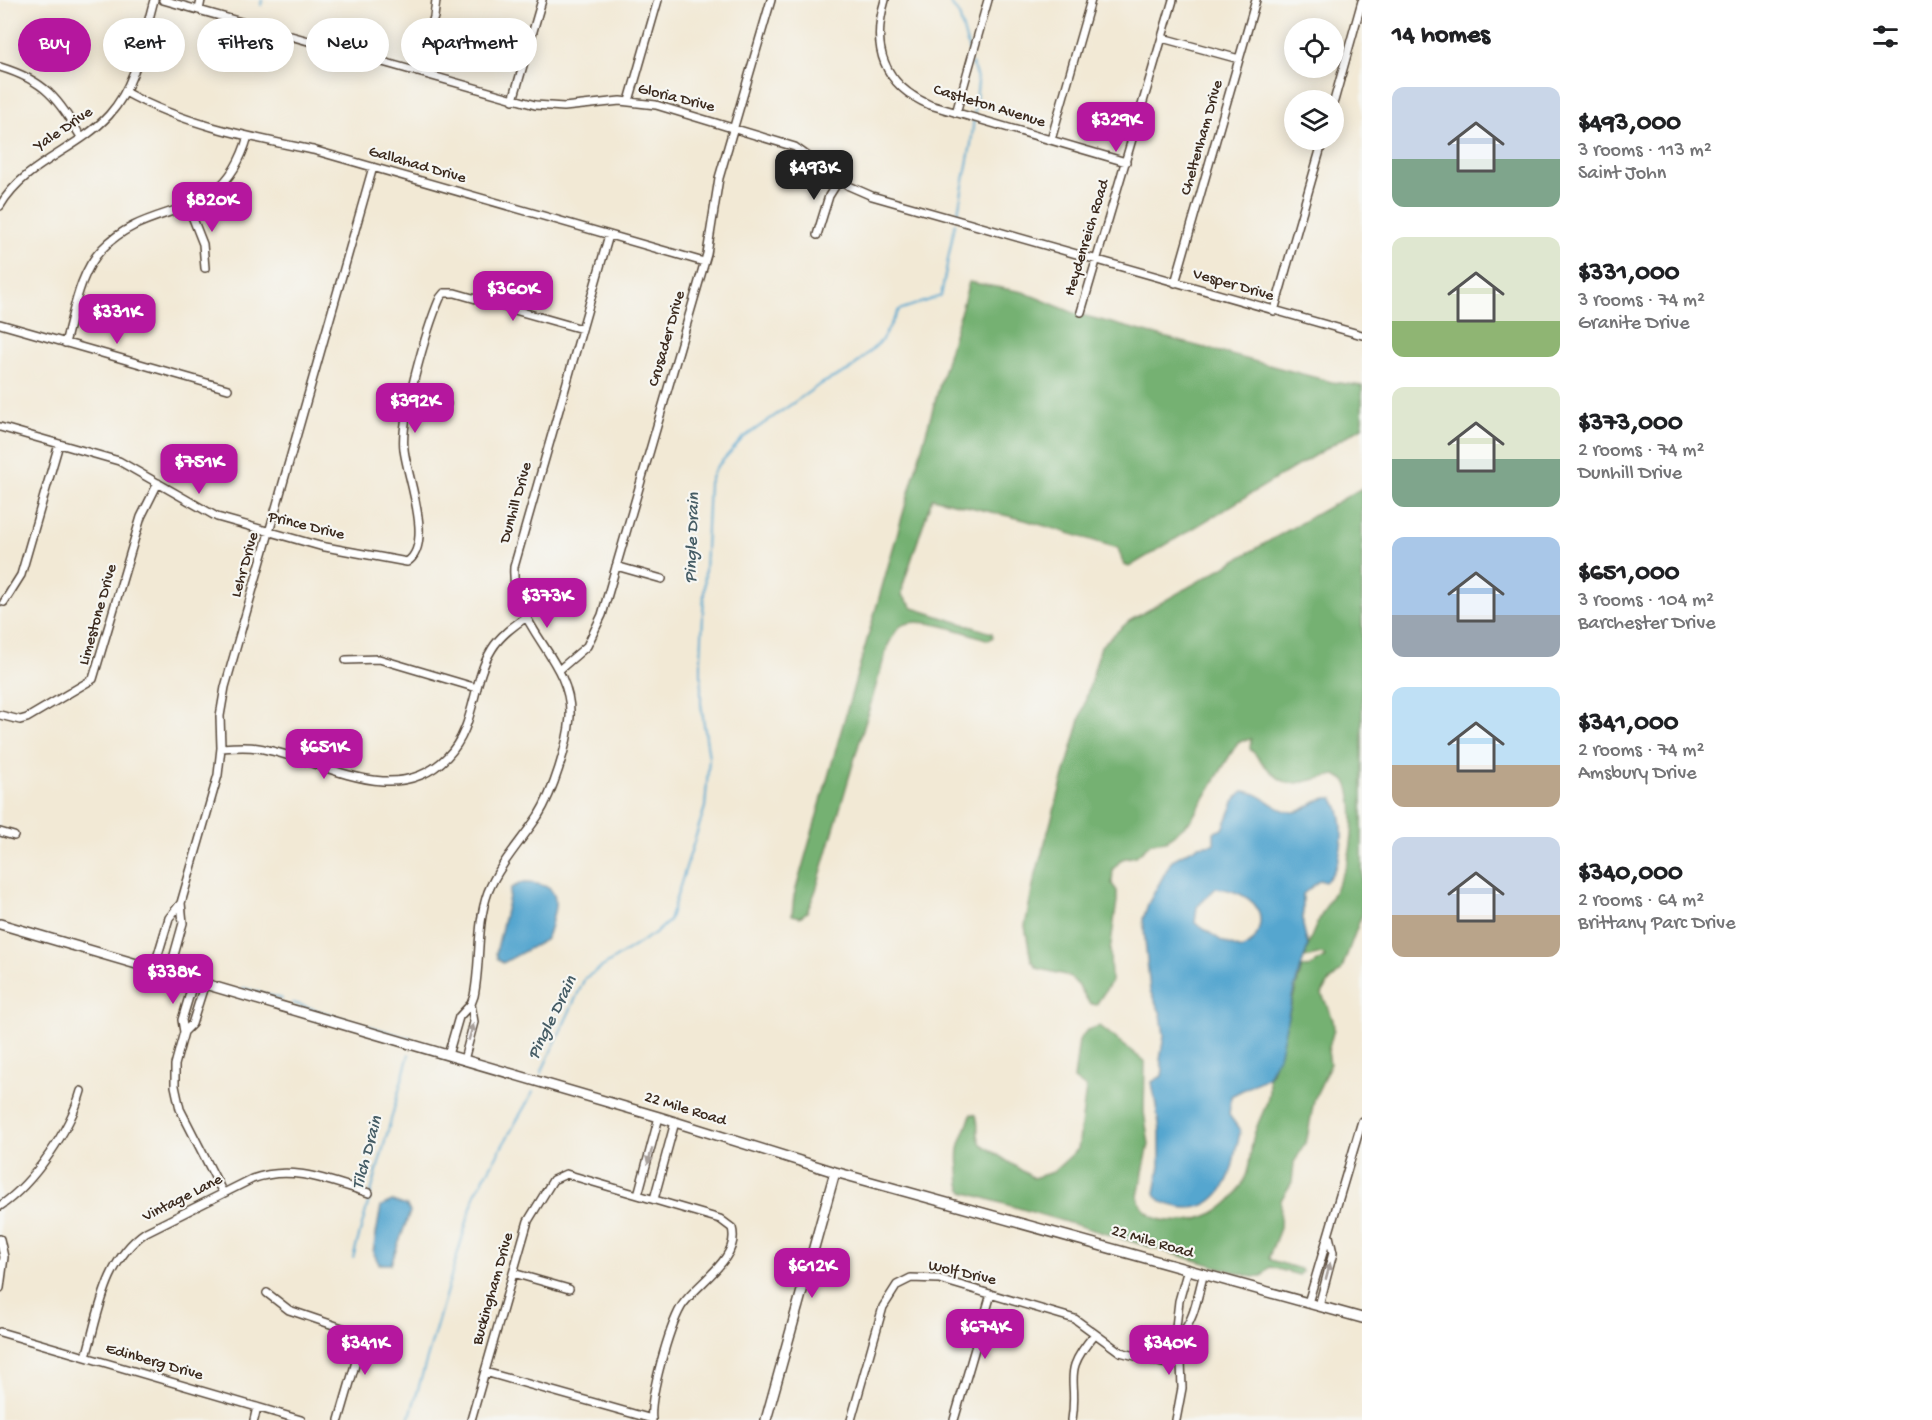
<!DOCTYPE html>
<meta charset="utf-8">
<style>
:root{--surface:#fff;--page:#f2f2f2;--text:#202124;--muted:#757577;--accent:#b5179e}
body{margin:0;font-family:"Gochi Hand",sans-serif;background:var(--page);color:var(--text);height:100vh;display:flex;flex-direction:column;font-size:22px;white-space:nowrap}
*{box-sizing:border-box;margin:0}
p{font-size:20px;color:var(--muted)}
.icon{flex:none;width:33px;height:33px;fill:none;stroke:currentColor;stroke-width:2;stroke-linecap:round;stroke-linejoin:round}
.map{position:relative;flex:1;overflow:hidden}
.sheet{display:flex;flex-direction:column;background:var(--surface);width:570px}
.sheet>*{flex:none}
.banner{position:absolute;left:18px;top:18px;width:570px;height:54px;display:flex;gap:12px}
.buttons{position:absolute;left:1284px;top:18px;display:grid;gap:12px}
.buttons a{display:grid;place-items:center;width:60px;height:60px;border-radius:50%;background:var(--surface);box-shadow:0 3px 15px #0003;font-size:30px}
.price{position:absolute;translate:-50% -51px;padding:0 14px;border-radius:12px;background:var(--accent);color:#fff;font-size:20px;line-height:39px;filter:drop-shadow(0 2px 3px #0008)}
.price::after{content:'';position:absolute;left:50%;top:36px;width:18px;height:14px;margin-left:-9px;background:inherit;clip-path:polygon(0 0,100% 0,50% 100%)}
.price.on{background:#222;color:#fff}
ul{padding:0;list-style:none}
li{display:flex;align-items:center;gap:18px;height:150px;padding:0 30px}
li span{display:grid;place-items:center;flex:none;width:168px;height:120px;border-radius:12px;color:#555}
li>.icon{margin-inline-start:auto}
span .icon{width:72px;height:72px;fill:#fffc;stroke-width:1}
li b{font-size:26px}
h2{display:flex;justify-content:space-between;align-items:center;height:72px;padding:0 30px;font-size:26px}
.tag{padding:0 21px;border-radius:27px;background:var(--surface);box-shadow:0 3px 15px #0003;font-size:21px;line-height:54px}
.tag.on{background:var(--accent);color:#fff}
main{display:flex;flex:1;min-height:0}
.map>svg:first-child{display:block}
</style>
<main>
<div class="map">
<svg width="1362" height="1420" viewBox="0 0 1362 1420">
<rect width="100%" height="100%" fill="#f6f6f2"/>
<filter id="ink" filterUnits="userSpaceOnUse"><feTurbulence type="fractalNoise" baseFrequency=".0167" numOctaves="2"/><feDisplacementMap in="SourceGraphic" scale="12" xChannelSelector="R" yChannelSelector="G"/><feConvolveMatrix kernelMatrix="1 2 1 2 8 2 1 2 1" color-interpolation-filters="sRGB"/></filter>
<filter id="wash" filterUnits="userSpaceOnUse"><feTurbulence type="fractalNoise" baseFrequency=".008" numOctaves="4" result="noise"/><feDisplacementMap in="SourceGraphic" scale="24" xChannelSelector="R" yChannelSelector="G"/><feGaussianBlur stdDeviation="1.35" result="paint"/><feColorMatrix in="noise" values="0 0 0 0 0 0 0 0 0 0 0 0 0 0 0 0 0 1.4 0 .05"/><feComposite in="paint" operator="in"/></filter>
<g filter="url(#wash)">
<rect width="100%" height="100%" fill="#f2e9d5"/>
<path fill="#74b172" stroke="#586e48" stroke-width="1.5" d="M969 282 1023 292 1074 313 1332 382 1362 386V427L1129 567 1124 565 1118 548 1025 520 932 498 903 585 902 595 913 608 992 633 993 637 989 640C969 634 918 614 901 626 895 630 892 639 888 645L816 890 807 912 800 917 792 915 794 896Z
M1362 488V914L1341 971 1327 984 1322 994 1333 1020 1334 1029 1328 1051 1330 1065 1314 1100 1307 1139 1294 1163 1292 1182 1281 1200 1280 1228 1269 1257 1270 1260 1301 1269 1302 1272 1299 1275 1270 1267 1262 1276 1252 1277 964 1192C958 1185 960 1178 959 1169 956 1140 964 1139 971 1114L976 1115C980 1126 975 1134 981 1144L1033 1178 1053 1172 1078 1149 1086 1088 1074 1079 1079 1040 1087 1030 1100 1026 1145 1062 1144 1112 1149 1144 1138 1196C1139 1207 1151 1218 1162 1220 1197 1226 1231 1212 1245 1178 1252 1163 1249 1145 1256 1129 1263 1109 1272 1101 1268 1077L1272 1072 1302 967 1308 968 1325 957 1322 954 1305 958C1312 924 1332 900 1345 869 1353 848 1357 801 1346 781L1336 775C1290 783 1288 795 1254 753L1250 749 1251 739 1238 742 1191 820 1166 841 1151 843 1136 856 1122 859 1113 869 1112 884 1117 891V901L1110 951 1111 982 1096 1005 1089 1003 1079 986 1069 976 1037 968 1031 960 1025 926 1034 881 1101 646 1129 621Z"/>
<path fill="#54a6cf" stroke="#486876" stroke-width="1.5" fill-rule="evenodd" d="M1243 791C1264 792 1274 812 1294 812 1307 812 1316 796 1333 798 1348 817 1344 867 1325 882L1320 880 1303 894V925L1308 946 1294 989 1280 1053 1268 1077 1231 1096 1229 1115 1240 1130C1240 1138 1236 1145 1235 1153 1231 1184 1214 1214 1178 1207 1169 1205 1159 1203 1155 1193L1160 1166V1130L1152 1082 1162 1076 1163 1069 1160 1060 1164 1035 1161 1014 1150 991 1143 919 1148 904 1172 860 1198 846 1214 844V832L1223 829 1235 800ZM1216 888C1237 890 1266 901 1259 928 1256 939 1252 944 1241 949L1222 941 1195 923 1197 907Z
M521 883C547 882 561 889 553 916 551 924 550 933 545 940L503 963 498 960 496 953 511 888Z
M392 1201 407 1206 410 1212 391 1264H379L373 1252 381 1206Z"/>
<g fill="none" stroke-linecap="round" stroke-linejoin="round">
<path stroke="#54a6cf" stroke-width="2" d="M948 0 959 15 970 55
M261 5 262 0
M957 217 971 144 978 82 972 63
M243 988 282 999
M293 1003 411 1039
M541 1073 585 978 658 931 669 921 705 807 709 758 701 704V659L709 483 715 469 743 438 819 385 851 369 881 341 899 310 941 296 955 223
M353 1258 409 1054
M409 1420 475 1194 533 1092"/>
</g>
</g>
<g filter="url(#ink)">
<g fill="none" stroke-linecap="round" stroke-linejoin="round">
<g stroke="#564739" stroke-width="10">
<path id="street" d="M163 0 535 105 564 107 620 101 656 105 795 147 849 186 872 196 1362 335
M885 0C871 47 883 85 930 105L1126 162
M199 10 201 0
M1162 38 1239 59
M0 67C46 81 57 98 81 137
M417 72 434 17 436 0
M125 92C182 124 249 137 313 150L704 262
M513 100 542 0
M629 101 658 0
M1334 101 1362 1
M956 113 988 0
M1051 140 1091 0
M0 206C26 162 76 151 109 115 137 84 143 39 154 0
M188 206 203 244 205 268
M817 235 829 196 839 180
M1175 283 1256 0
M1274 311 1323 140
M1081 312 1173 0
M0 324 228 389
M65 343C74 312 79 273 102 249 152 196 222 228 248 136
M411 394 447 404
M0 427 119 461 217 517 320 546 407 562C435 544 406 474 404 449 400 419 427 328 440 298L444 293H455L582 329
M616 566 662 579
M4 602 21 575 59 444
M346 660 379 659 477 688
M559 670 587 646 602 615 707 254 719 178 771 0
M0 715 20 720 27 718 93 679 141 517 158 483
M221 748C233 747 246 746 258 748 318 757 393 812 447 757 476 728 471 683 492 649 500 636 512 627 525 618
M0 832 14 836
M154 968 169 918 181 903 218 775 221 748 220 716 225 687 373 167
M169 973 183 923 181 903
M194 980 182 1020 184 1032 175 1065V1086L180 1109 223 1193
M184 1032 192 1024 205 983
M448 1055 459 1017 471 1004 474 996C481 962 476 925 488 892 499 865 522 840 538 816 553 792 568 745 570 717 573 659 510 626 514 567L609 235
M464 1060 474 1022 471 1004
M638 1195 659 1117
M654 1199 675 1122
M0 1206C33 1184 70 1130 81 1091
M0 1239 4 1257 0 1288
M513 1273 569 1289
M267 1293 289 1310 360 1334 362 1341 339 1420
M1308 1303 1362 1121
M1319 1306 1333 1253 1329 1236
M0 1332 301 1420
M1180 1335C1195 1321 1198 1292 1204 1273
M86 1357C99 1312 105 1260 146 1232L252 1179C292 1164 330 1181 369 1193
M485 1372 652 1419
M254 1420 257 1407
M471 1420 528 1221 553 1180 566 1174 720 1219 732 1228C741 1259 695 1284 681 1307 669 1328 649 1397 652 1420
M851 1420 883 1307 897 1285 911 1278 939 1279 1075 1319 1120 1352 1162 1363 1180 1364
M954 1420 991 1294
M1072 1420C1079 1376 1060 1375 1095 1334
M1176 1420 1182 1388 1180 1335 1176 1327 1179 1301 1188 1269"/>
</g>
<g stroke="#564739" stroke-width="12">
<path id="secondary" d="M0 924 659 1117 835 1172 1362 1318
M766 1420 835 1172"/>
</g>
<use href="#street" stroke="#fff" stroke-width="7"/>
<use href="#secondary" stroke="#fff" stroke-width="9"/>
</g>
<defs><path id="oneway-solid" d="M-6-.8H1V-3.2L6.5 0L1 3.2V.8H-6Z" transform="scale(1.5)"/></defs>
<g fill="#a79f9a">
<use href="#oneway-solid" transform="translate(471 1032) rotate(-74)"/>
<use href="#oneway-solid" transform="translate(650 1156) rotate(106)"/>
<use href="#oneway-solid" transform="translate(1328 1271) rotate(-75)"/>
</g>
</g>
<g text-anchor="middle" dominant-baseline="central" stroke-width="4.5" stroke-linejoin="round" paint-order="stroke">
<g font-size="16" fill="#3b2a1e" stroke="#f6f6f2">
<text transform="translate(676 99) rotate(14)">Gloria Drive</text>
<text transform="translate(989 107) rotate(17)">Castleton Avenue</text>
<text transform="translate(64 130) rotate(-34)">Yale Drive</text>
<text transform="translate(1203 138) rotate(-74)">Cheltenham Drive</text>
<text transform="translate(417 166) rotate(16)">Gallahad Drive</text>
<text transform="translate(1088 238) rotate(-73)">Heydenreich Road</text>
<text transform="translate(1233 286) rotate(16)">Vesper Drive</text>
<text transform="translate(668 339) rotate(-74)">Crusader Drive</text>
<text transform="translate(517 503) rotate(-74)">Dunhill Drive</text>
<text transform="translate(306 527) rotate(14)">Prince Drive</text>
<text transform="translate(246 565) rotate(-74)">Lehr Drive</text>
<text transform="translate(99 615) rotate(-74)">Limestone Drive</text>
<text transform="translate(685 1110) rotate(17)">22 Mile Road</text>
<text transform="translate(183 1199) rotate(-27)">Vintage Lane</text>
<text transform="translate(1152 1243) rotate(16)">22 Mile Road</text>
<text transform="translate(962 1274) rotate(13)">Wolf Drive</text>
<text transform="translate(494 1289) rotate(-74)">Buckingham Drive</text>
<text transform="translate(154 1363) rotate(16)">Edinberg Drive</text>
</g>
<g font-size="18" font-style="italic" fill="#455c65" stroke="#f6f6f2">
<text transform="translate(693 538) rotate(-88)">Pingle Drain</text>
<text transform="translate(553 1018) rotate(-64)">Pingle Drain</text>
<text transform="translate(368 1153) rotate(-75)">Tilch Drain</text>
</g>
</g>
</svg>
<div class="buttons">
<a><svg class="icon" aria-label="locate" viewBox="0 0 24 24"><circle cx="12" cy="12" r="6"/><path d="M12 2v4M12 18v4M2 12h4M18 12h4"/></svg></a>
<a><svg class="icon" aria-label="layers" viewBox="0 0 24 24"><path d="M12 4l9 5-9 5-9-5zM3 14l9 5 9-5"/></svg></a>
</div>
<b class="price" style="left:1116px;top:153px">$329K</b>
<b class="price on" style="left:814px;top:201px">$493K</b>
<b class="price" style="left:212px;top:233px">$820K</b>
<b class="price" style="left:513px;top:322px">$360K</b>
<b class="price" style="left:117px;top:345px">$331K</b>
<b class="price" style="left:415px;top:434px">$392K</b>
<b class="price" style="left:199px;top:495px">$751K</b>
<b class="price" style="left:547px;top:629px">$373K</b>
<b class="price" style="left:324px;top:780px">$651K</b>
<b class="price" style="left:173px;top:1005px">$338K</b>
<b class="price" style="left:812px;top:1299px">$612K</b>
<b class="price" style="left:985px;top:1360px">$674K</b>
<b class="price" style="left:365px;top:1376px">$341K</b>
<b class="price" style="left:1169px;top:1376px">$340K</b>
<div class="banner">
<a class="tag on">Buy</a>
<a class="tag">Rent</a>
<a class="tag">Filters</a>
<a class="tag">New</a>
<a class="tag">Apartment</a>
</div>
</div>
<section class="sheet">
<h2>14 homes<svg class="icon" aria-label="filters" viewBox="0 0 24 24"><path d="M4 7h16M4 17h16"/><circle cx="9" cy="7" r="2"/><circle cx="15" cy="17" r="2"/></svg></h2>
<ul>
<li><span style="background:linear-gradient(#c9d6e8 60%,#7fa58c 0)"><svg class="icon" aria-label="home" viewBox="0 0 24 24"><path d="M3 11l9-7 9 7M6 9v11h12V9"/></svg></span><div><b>$493,000</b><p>3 rooms · 113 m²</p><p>Saint John</p></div></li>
<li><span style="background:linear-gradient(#dfe7d0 70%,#8fb573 0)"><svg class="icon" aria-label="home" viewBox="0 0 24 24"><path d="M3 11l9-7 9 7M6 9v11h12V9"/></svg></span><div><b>$331,000</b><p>3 rooms · 74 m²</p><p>Granite Drive</p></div></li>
<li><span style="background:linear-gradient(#dfe7d0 60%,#7fa58c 0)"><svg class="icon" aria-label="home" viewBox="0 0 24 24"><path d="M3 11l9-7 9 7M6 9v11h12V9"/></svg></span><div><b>$373,000</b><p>2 rooms · 74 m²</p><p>Dunhill Drive</p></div></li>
<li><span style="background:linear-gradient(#a9c7e8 65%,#9aa5b1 0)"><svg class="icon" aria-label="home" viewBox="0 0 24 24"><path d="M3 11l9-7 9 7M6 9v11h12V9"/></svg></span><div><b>$651,000</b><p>3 rooms · 104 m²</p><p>Barchester Drive</p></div></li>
<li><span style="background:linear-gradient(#bfe0f5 65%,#b9a48a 0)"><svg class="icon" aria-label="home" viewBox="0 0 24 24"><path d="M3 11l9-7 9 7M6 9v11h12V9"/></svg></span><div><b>$341,000</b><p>2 rooms · 74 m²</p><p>Amsbury Drive</p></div></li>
<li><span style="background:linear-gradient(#c9d6e8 65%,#b9a48a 0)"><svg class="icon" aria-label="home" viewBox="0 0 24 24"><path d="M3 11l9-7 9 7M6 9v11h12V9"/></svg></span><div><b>$340,000</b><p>2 rooms · 64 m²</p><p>Brittany Parc Drive</p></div></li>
</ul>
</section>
</main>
